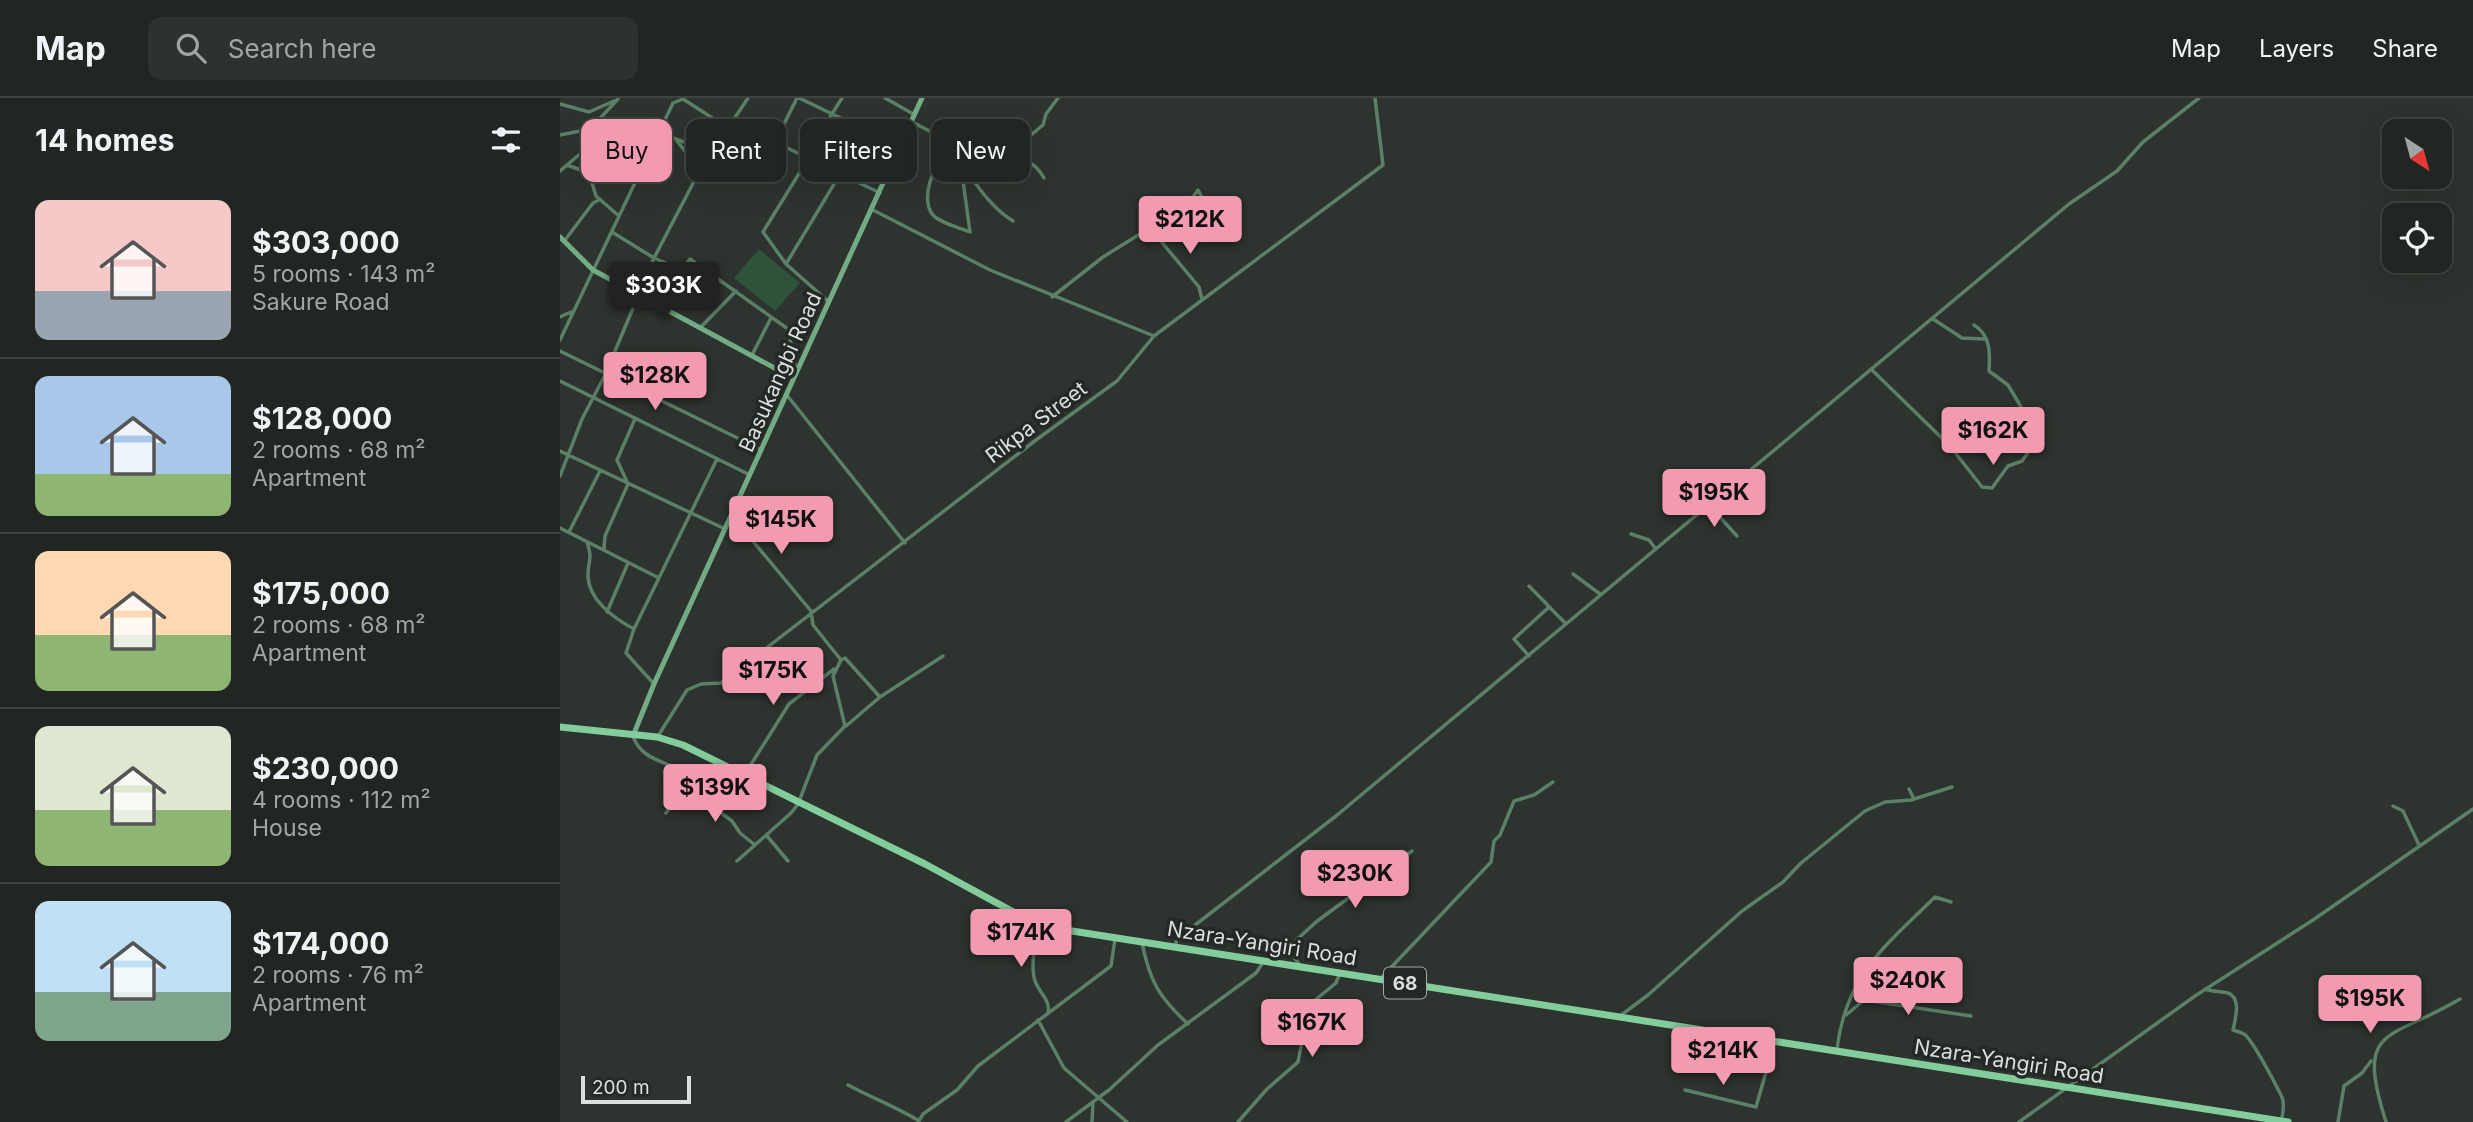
<!DOCTYPE html>
<meta charset="utf-8">
<style>
:root{--surface:#222622;--page:#2e322f;--text:#f1f3f6;--muted:#a2a5a5;--line:#3f4340;--accent:#f29aaf}
body{margin:0;font-family:Inter,sans-serif;background:var(--page);color:var(--text);height:100vh;display:flex;flex-direction:column;font-size:26px;white-space:nowrap}
*{box-sizing:border-box;margin:0}
p{font-size:23px;color:var(--muted)}
.icon{flex:none;width:38px;height:38px;fill:none;stroke:currentColor;stroke-width:2;stroke-linecap:round;stroke-linejoin:round}
.map{position:relative;flex:1;overflow:hidden}
.drawer{display:flex;flex-direction:column;background:var(--surface);width:560px}
.drawer>*{flex:none}
.guide{position:absolute;left:21px;top:21px;width:665px;height:63px;display:flex;gap:14px}
.needle{width:46px;rotate:144deg}
.buttons{position:absolute;left:1822px;top:21px;display:grid;gap:14px}
.buttons a{display:grid;place-items:center;width:70px;height:70px;border-radius:14px;background:var(--surface);box-shadow:0 7px 28px #0002,0 0 0 2px var(--line);font-size:35px}
.scale{position:absolute;left:21px;bottom:18px;width:110px;box-sizing:border-box;padding-left:7px;border:4px solid #dcdfdd;border-top:0;font-size:19px;line-height:24px;white-space:nowrap;color:#dcdfdd;-webkit-text-stroke:5px #232925;paint-order:stroke}
.price{position:absolute;translate:-50% -60px;padding:0 16px;border-radius:7px;background:var(--accent);color:#111;font-size:23px;line-height:46px;filter:drop-shadow(0 2px 4px #0008)}
.price::after{content:'';position:absolute;left:50%;top:42px;width:21px;height:16px;margin-left:-10px;background:inherit;clip-path:polygon(0 0,100% 0,50% 100%)}
.price.active{background:#222;color:#fff}
ul{padding:0;list-style:none}
li{display:flex;align-items:center;gap:21px;height:175px;padding:0 35px}
li+li{border-top:2px solid var(--line)}
li span{display:grid;place-items:center;flex:none;width:196px;height:140px;border-radius:14px;color:#555}
li>.icon{margin-inline-start:auto}
span .icon{width:84px;height:84px;fill:#fffc;stroke-width:1}
li b{font-size:30px}
h2{display:flex;justify-content:space-between;align-items:center;height:84px;padding:0 35px;font-size:30px}
.pill{padding:0 24px;border-radius:14px;background:var(--surface);box-shadow:0 7px 28px #0002,0 0 0 2px var(--line);font-size:24px;line-height:63px}
.pill.active{background:var(--accent);color:#111}
header{display:flex;align-items:center;gap:42px;box-sizing:border-box;height:98px;padding:0 35px;background:var(--surface);border-bottom:2px solid var(--line)}
header strong{font-size:33px}
nav{display:flex;gap:38px;margin-inline-start:auto;font-size:24px}
.search{width:490px;height:63px;background:var(--page);display:flex;align-items:center;gap:18px;box-sizing:border-box;padding:0 24px;border-radius:14px;color:var(--muted);font-size:26px}
main{display:flex;flex:1;min-height:0}
.map>svg:first-child{display:block}
</style>
<header>
<strong>Map</strong>
<div class="search"><svg class="icon" aria-label="search" viewBox="0 0 24 24"><circle cx="10" cy="10" r="6"/><path d="M15 15l6 6"/></svg>Search here</div>
<nav><a>Map</a><a>Layers</a><a>Share</a></nav>
</header>
<main>
<section class="drawer">
<h2>14 homes<svg class="icon" aria-label="filters" viewBox="0 0 24 24"><path d="M4 7h16M4 17h16"/><circle cx="9" cy="7" r="2"/><circle cx="15" cy="17" r="2"/></svg></h2>
<ul>
<li><span style="background:linear-gradient(#f6c9c9 65%,#9aa5b1 0)"><svg class="icon" aria-label="home" viewBox="0 0 24 24"><path d="M3 11l9-7 9 7M6 9v11h12V9"/></svg></span><div><b>$303,000</b><p>5 rooms · 143 m²</p><p>Sakure Road</p></div></li>
<li><span style="background:linear-gradient(#a9c7e8 70%,#8fb573 0)"><svg class="icon" aria-label="home" viewBox="0 0 24 24"><path d="M3 11l9-7 9 7M6 9v11h12V9"/></svg></span><div><b>$128,000</b><p>2 rooms · 68 m²</p><p>Apartment</p></div></li>
<li><span style="background:linear-gradient(#ffd9b3 60%,#8fb573 0)"><svg class="icon" aria-label="home" viewBox="0 0 24 24"><path d="M3 11l9-7 9 7M6 9v11h12V9"/></svg></span><div><b>$175,000</b><p>2 rooms · 68 m²</p><p>Apartment</p></div></li>
<li><span style="background:linear-gradient(#dfe7d0 60%,#8fb573 0)"><svg class="icon" aria-label="home" viewBox="0 0 24 24"><path d="M3 11l9-7 9 7M6 9v11h12V9"/></svg></span><div><b>$230,000</b><p>4 rooms · 112 m²</p><p>House</p></div></li>
<li><span style="background:linear-gradient(#bfe0f5 65%,#7fa58c 0)"><svg class="icon" aria-label="home" viewBox="0 0 24 24"><path d="M3 11l9-7 9 7M6 9v11h12V9"/></svg></span><div><b>$174,000</b><p>2 rooms · 76 m²</p><p>Apartment</p></div></li>
</ul>
</section>
<div class="map">
<svg width="1913" height="1024" viewBox="0 0 1913 1024">
<rect width="100%" height="100%" fill="#2d332e"/>
<path fill="#2f523b" d="M199 151 240 185 215 213 174 180Z"/>
<g fill="none" stroke-linecap="round" stroke-linejoin="round">
<path stroke="#5c7f67" stroke-width="3.5" d="M239 0 341 49
M325 0 355 17
M0 6 29 14 54 3
M352 24C359 28 369 32 376 37 405 62 419 102 453 123
M174 25 187 27 215 44 320 95
M99 35 127 45 166 31
M0 37 30 31 58 1
M117 43 140 72
M215 44 237 0
M447 57 483 27 486 16 498 0
M245 59 282 0
M248 61 203 134 226 166 269 204
M7 67 29 75 36 98 59 118
M0 73C34 44 50 28 96 41
M403 83 410 134
M313 112 430 172 594 238
M590 130 639 189 642 201
M52 134 94 160 122 172
M410 134C400 130 384 126 375 119 358 105 373 62 391 54 401 49 412 58 422 60 447 65 467 50 484 80
M5 142 33 105 39 102
M226 166 306 33
M492 199 543 159 628 106 643 101 638 92 628 106
M97 205 130 161 228 231 236 272
M0 219 11 214
M1373 221 1402 240 1424 241
M141 229 176 193
M0 242 113 5 123 1 168 30
M0 253 202 352
M192 257 211 220
M1312 272 1390 348 1422 389 1432 390 1448 368 1462 363 1467 356 1473 329 1448 287 1429 273C1430 256 1431 237 1414 227
M0 283 190 377
M226 296 345 445
M0 353 165 431
M0 378 22 321 45 277 94 160 140 72 188 0
M1150 408 1177 438
M172 418 251 513 253 527 281 562 273 578 285 628 257 657 238 706 231 715 177 763
M0 430 99 480
M9 434 40 373
M1071 436 1089 442 1095 450
M27 444C33 463 28 461 28 477 28 502 55 521 74 531L66 555 94 586
M44 451 45 438 68 386 57 362 75 321
M1013 476 1040 496
M969 488 1006 526
M47 514 68 465
M74 531 157 361
M969 558 954 541 989 509
M281 562 285 560 320 599
M286 628 320 599 383 558
M73 638C82 665 112 663 131 679L106 715
M98 638 127 592 141 586 161 585 476 342 557 283 594 238 823 67 815 0
M185 676 229 606 274 571
M126 689 172 723 180 735 195 747
M1349 691 1354 701
M1833 708 1843 713 1859 747
M207 738 228 763
M475 827C478 845 470 861 474 879 476 893 491 900 488 915
M582 845C590 884 599 899 628 926
M615 849 617 841 776 718 1509 106 1557 73 1583 44 1639 0
M740 867 728 852 731 847 756 824 852 753
M821 880 931 764 934 743 940 737 954 703 974 697 993 684
M1645 891C1653 894 1660 893 1668 895 1682 900 1675 922 1673 932 1677 933 1680 934 1684 936 1692 941 1715 985 1721 997 1725 1004 1723 1016 1721 1024
M1286 917 1304 902 1411 918
M1060 918 1088 897 1182 813 1223 784 1241 765 1305 713 1325 704 1351 702 1392 689
M478 922 504 970 567 1024
M1277 952C1285 878 1326 847 1375 799L1391 804
M288 987C312 1000 337 1009 359 1023L363 1016 397 992 418 968 551 868 555 841
M1125 992 1196 1009 1206 974 1205 943
M506 1024 549 992 598 947 696 875 704 863
M532 1024 533 1004
M678 1024 707 991 738 964 748 912 754 903 776 885 780 875
M1459 1024 1635 898 1753 822 1913 711
M1778 1024 1784 988 1802 975 1811 963
M1826 1024C1795 926 1828 944 1900 901"/>
<path stroke="#73ab85" stroke-width="5" d="M0 139 33 172 233 280
M73 638 94 586 362 0"/>
<path stroke="#83cd9c" stroke-width="7" d="M0 629 97 639 123 647 365 766 470 823 493 830 1728 1024"/>
</g>
<g text-anchor="middle" dominant-baseline="central" stroke-width="7" stroke-linejoin="round" paint-order="stroke">
<rect fill="#232925" stroke="#a4a8a6" stroke-width="2" x="824" y="869.5" width="42" height="31" rx="5"/>
<g font-size="19" font-weight="bold" fill="#dcdfdd">
<text x="845" y="885">68</text>
</g>
<g font-size="21" fill="#dcdfdd" stroke="#232925">
<text transform="translate(220 274) rotate(-66)">Basukangbi Road</text>
<text transform="translate(476 324) rotate(-37)">Rikpa Street</text>
<text transform="translate(702 845) rotate(9)">Nzara-Yangiri Road</text>
<text transform="translate(1449 963) rotate(9)">Nzara-Yangiri Road</text>
</g>
</g>
</svg>
<div class="buttons">
<a><svg class="needle" viewBox="-14 -14 28 28"><path d="M0-13l5 13h-10z" fill="#e53935"/><path d="M0 13l5-13h-10z" fill="#a2a5a5"/></svg></a>
<a><svg class="icon" aria-label="locate" viewBox="0 0 24 24"><circle cx="12" cy="12" r="6"/><path d="M12 2v4M12 18v4M2 12h4M18 12h4"/></svg></a>
</div>
<div class="scale">200 m</div>
<b class="price" style="left:630px;top:158px">$212K</b>
<b class="price active" style="left:104px;top:224px">$303K</b>
<b class="price" style="left:95px;top:314px">$128K</b>
<b class="price" style="left:1433px;top:369px">$162K</b>
<b class="price" style="left:1154px;top:431px">$195K</b>
<b class="price" style="left:221px;top:458px">$145K</b>
<b class="price" style="left:213px;top:609px">$175K</b>
<b class="price" style="left:155px;top:726px">$139K</b>
<b class="price" style="left:795px;top:812px">$230K</b>
<b class="price" style="left:461px;top:871px">$174K</b>
<b class="price" style="left:1348px;top:919px">$240K</b>
<b class="price" style="left:1810px;top:937px">$195K</b>
<b class="price" style="left:752px;top:961px">$167K</b>
<b class="price" style="left:1163px;top:989px">$214K</b>
<div class="guide">
<a class="pill active">Buy</a>
<a class="pill">Rent</a>
<a class="pill">Filters</a>
<a class="pill">New</a>
</div>
</div>
</main>
